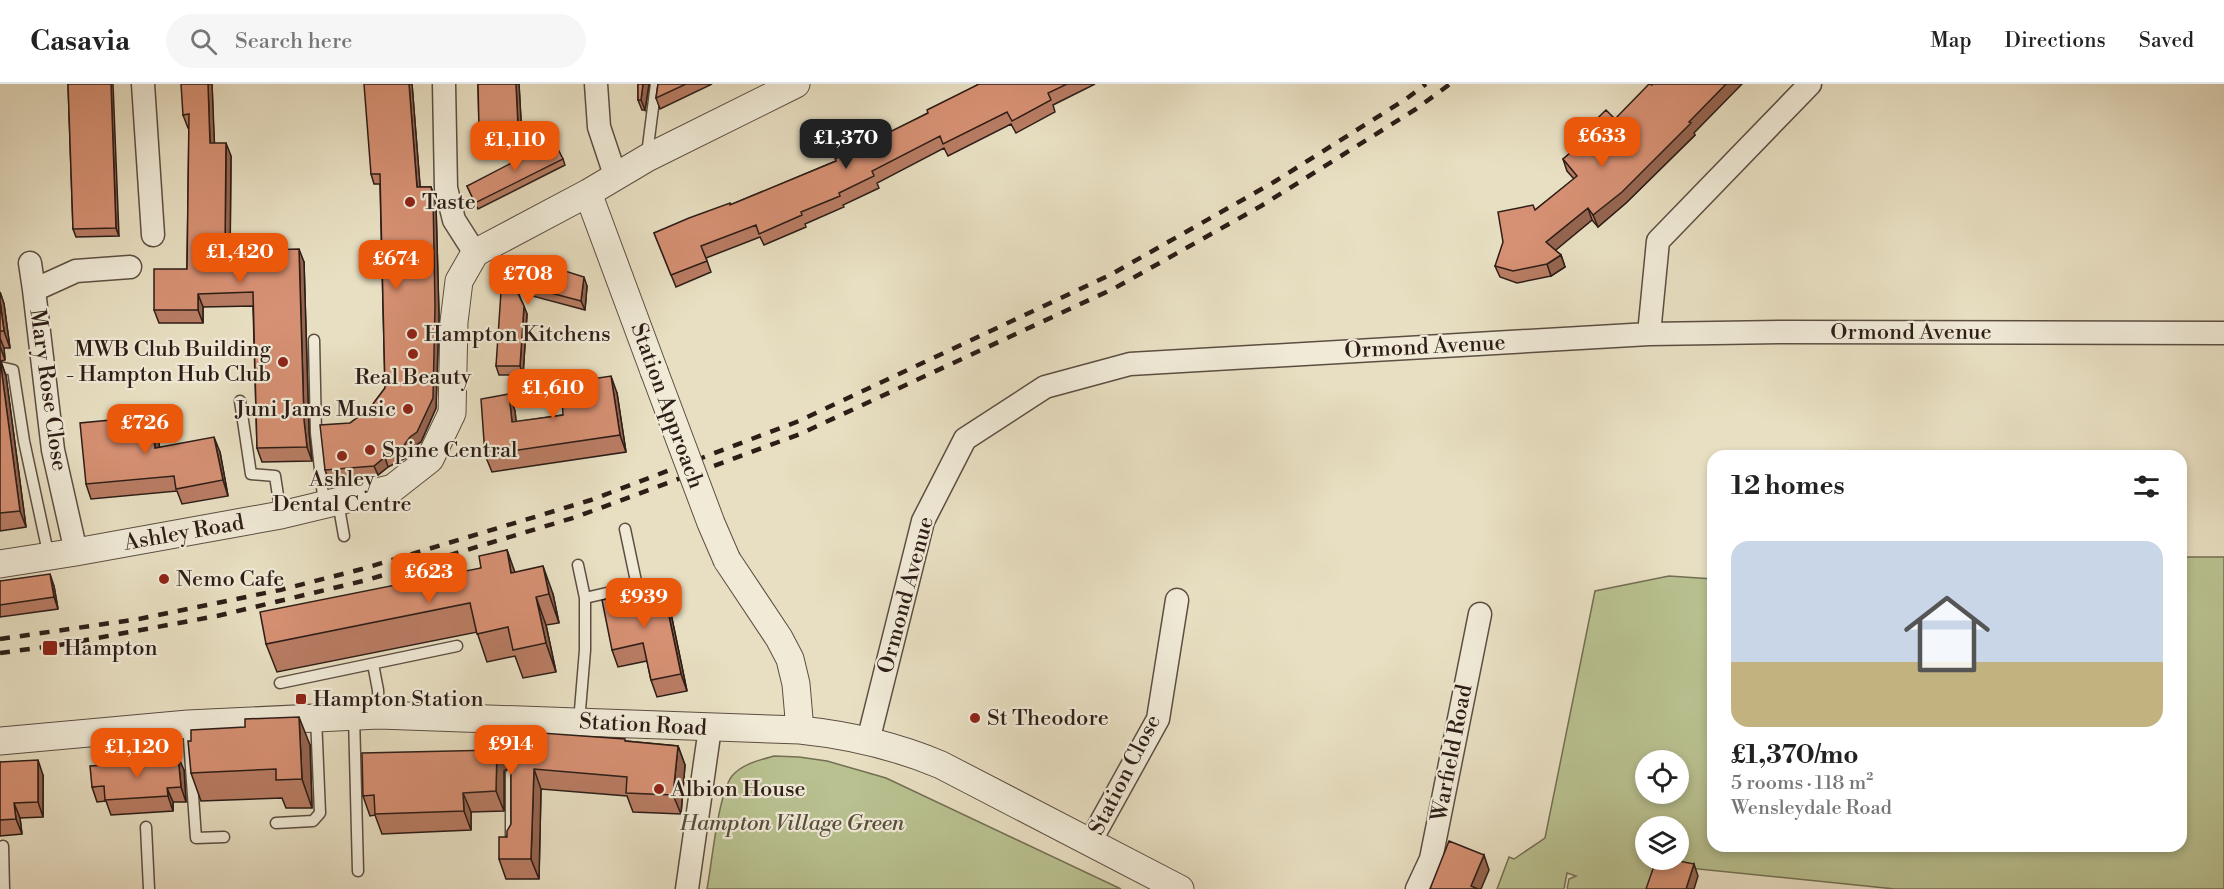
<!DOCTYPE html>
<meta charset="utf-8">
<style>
:root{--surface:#fff;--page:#f6f6f6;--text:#222;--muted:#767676;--line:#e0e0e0;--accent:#ea580c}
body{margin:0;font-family:"Libre Bodoni",serif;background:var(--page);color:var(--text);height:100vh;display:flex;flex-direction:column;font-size:22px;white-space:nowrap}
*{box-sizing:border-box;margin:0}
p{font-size:20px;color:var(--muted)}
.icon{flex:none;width:33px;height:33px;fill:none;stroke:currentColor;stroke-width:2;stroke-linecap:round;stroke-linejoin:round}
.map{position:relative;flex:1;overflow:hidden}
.sheet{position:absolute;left:1707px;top:366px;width:480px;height:402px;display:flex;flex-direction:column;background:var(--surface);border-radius:18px;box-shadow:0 3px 9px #0003}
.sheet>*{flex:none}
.fabs{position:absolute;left:1635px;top:666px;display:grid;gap:12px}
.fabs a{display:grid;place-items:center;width:54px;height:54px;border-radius:50%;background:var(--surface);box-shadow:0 3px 9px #0003;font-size:30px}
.price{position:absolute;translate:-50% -51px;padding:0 14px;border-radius:12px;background:var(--accent);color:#fff;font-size:20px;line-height:39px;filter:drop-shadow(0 2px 3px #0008)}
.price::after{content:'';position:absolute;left:50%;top:36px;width:18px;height:14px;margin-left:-9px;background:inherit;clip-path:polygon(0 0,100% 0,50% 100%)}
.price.selected{background:#222;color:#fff}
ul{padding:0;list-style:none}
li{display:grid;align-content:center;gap:12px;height:318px;padding:0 24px}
li span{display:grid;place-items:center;height:186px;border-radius:18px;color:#555}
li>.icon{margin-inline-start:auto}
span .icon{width:108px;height:108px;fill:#fffc;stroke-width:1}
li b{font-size:26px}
h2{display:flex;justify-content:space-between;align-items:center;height:72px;padding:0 24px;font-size:26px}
header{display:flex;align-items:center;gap:36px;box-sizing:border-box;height:84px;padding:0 30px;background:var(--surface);border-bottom:2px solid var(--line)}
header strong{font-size:28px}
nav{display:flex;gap:33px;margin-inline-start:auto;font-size:21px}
.search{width:420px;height:54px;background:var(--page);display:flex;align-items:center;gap:15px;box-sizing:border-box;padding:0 21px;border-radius:33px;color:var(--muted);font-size:22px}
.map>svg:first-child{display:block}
</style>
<header>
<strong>Casavia</strong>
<div class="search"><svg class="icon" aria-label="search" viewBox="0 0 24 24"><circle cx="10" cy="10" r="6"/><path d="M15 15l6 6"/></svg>Search here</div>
<nav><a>Map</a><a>Directions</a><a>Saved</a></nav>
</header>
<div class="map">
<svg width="2224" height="805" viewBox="0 0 2224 805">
<rect width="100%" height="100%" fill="#e8dfc2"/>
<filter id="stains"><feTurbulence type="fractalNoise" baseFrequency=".00333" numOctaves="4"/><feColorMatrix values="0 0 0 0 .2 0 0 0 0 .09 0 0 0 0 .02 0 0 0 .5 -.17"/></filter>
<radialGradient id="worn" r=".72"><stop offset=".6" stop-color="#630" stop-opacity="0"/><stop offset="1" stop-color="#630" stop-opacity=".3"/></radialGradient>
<path fill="#b9c190" stroke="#736f54" stroke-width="1.5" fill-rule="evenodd" d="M2181 473H2224V805H1895L1669 782 1662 805H1567L1569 795 1576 792 1567 789 1564 805H1497L1509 773 1514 775 1545 754 1595 507 1669 492 1713 495V762H2181ZM1646 676H1678V710H1646ZM1646 742H1678V776H1646Z
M774 672 799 673 827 677 886 694 1121 805H707C712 779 718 710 732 692 742 680 760 676 774 672Z"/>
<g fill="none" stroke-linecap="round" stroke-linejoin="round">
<g stroke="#5c4e42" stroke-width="13">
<path id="service" d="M647 70 656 0
M314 256 316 349 324 421
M0 283 13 286 24 357 49 473
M240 317 251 390 275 392 281 431
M338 418 344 452
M578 481 585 514V566L579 638
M585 514 637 502 625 445
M373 580 378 606 379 630
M280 599 457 562
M354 632 358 787
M188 641 196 754 224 753
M276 739 313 737 320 729 316 633
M146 743 149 805
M511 756V690
M3 762 4 805"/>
</g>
<g stroke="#5c4e42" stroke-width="25">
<path id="minor" d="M143 0 153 151
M444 0 446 104 454 136 475 169
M596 0 599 43 616 94
M30 179 34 206
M1649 250 1658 157 1810 0
M76 468 53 366 34 206 76 187 130 183
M868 657 923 437 965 355 1045 303 1130 280 1649 250 1783 248 2224 249
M1090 758 1158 635 1177 516
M687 805 710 644
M1417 805 1431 775 1480 530"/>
</g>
<g stroke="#5c4e42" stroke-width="29">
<path id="tertiary" d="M588 109 647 74 796 0
M727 476 779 554 790 575 796 600 800 646
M0 480 76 468 281 431 393 404 430 375 452 329 454 238 459 197 475 169 588 109 654 287
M0 657 188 640 379 631 800 646C849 651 896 662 941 681L1180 805"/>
</g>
<use href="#service" stroke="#f0ead7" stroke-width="10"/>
<use href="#minor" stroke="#f0ead7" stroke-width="22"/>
<use href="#tertiary" stroke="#f0ead7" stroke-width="27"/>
<path stroke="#2d1d17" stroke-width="4.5" stroke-dasharray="10 10" stroke-linecap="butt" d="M0 555 139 535 280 506 362 485 591 416 799 337 1110 191 1274 98 1406 15 1426 0
M0 569 59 561 217 532 367 496 576 433 800 350 1115 204 1261 122 1416 25 1450 0"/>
<g stroke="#5c4e42" stroke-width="29" stroke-linecap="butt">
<path id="tertiary-bridge" d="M654 287 711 439 727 476"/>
</g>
<use href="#tertiary-bridge" stroke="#f0ead7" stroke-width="27"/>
</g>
<path fill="#b87c63" stroke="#2d1d17" stroke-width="1.5" d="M68 0 119 152 76 153 73 145Z
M212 0 214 59 231 72 230 167 304 178 309 349 312 377 262 378 257 364 253 222 203 223V239H159L154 226 187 185 189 44H188L183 31Z
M412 0 420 103H431L436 121 439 232 436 324 421 358 413 363 406 374 388 383 378 391 329 396 325 386 350 339 370 324 385 304 380 100H374L371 90Z
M478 0H519L522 54 484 55 479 44Z
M638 0H649L645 26H642L638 16Z
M658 0H712L660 25 656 14Z
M979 0H1095L1053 21 1055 28 1016 49 1011 40 948 72 944 64 877 99 879 104 843 121 844 123 805 140 806 143 764 161 760 153 706 174 711 188 676 203 654 149 730 121 836 77 928 29Z
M1615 35 1694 49 1695 51 1626 119 1598 143 1592 136 1555 166 1561 171 1565 183 1551 192 1517 199 1500 193 1495 182 1535 126 1574 95 1567 87 1563 75 1581 60 1578 53Z
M563 75 565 81 478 125 467 102Z
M513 198 587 202 585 226 518 208 527 230 523 291H499L496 282Z
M0 208 4 220 10 264H4L5 276 1 277 6 292 26 443 0 447Z
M617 309 626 368 492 388 485 371 509 310 515 327 516 338 563 331Z
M158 348 159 363 220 368 228 412 182 420 177 407 91 415 86 400Z
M507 466 514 488 553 510 559 539 546 541 556 588 523 594 515 572 487 578 477 548 277 588 266 560 481 484Z
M0 497 54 502 58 525 0 533Z
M663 503 669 520 687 607 657 613 651 596 647 577 618 583 612 566Z
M500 650 505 654 626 657 678 662 685 681 681 730 633 728 627 712 541 705 539 795H506L499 775 511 740V683H510L504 687V727L471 728V746L382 750 375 731 370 732 363 712 497 666Z
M310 661 312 724H286L282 714 201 717 191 689Z
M0 678 43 691V733L20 734 22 750 0 752Z
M184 686 186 718H173V727L111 731 106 717 97 718 92 703Z"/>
<path fill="#966550" stroke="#2d1d17" stroke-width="1.5" d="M111 0H113L119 152 116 144Z
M208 0H212L215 72 210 59Z
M409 0H412L421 113 417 103Z
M516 0H519L522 54 518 42Z
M643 0H649L645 26 641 16Z
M1726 0H1742L1694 49 1695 51 1626 119 1598 143 1593 131Z
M226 59 231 72 230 181 225 167Z
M431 103 436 121 439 232 436 324 421 358 413 363 406 374 402 364Z
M1588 124 1592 136 1551 170 1546 158Z
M299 165 304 178 309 349 312 377 307 363 304 336Z
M1561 171 1565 183 1551 192 1547 180Z
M584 193 587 202 585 226 581 217Z
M0 208 4 220 10 264 4 247 0 217Z
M198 210 203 223V239L198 226Z
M524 222 527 230 523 291 520 282Z
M0 254 4 264 5 276 0 262Z
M0 276 6 292 26 443 20 427Z
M611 292 617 309 626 368 620 351Z
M509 310 515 327 518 355 512 338Z
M152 332 158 348 161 379 155 364Z
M214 353 220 368 228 412 223 396Z
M385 373 388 383 378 391 374 382Z
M507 466 517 494 511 489Z
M543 482 553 510 559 539 549 510Z
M50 490 54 502 58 525 54 513Z
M663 503 669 520 687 607 681 590Z
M536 513 546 541 556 588 546 559Z
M299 633 310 661 312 724 302 695Z
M678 662 685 681 681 730 673 711Z
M503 663 510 683 504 687V727L496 707 497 667Z
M178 672 184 686 186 718 181 703Z
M38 676 43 691V733L38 718Z
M534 685 541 705 539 795 531 775Z
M167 704 173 718V727L168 712Z
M463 709 471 728V746L464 727Z
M14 719 20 734 22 750 16 735Z
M1484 771 1489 786 1481 805H1472L1471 802Z
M1694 780 1698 792 1694 805H1686Z"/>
<path fill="#d69073" stroke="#2d1d17" stroke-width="1.5" d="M68 0H111L116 144 73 145Z
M181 0H208L210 59H226L225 167 299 165 304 336 307 363 257 364 253 208 198 210V226H154V185H187L189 30 183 31Z
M364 0H409L417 103H431L433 111 435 222 433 314 417 348 410 353 402 364 385 373 374 382 325 386 320 341 350 339 370 324 385 304 380 90H371Z
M478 0H516L518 42 479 44Z
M638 0H643L641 16H638Z
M658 0H686L656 14Z
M979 0H1067L1048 9 1051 16 1012 37 1007 28 943 60 940 52 872 87 874 92 839 109 840 112 801 128 802 131 759 150 756 141 701 162 707 177 671 191 654 149 689 134 730 119V121L836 77 835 75 928 29 927 26Z
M1649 0 1652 1V0H1726L1689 38 1691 39 1622 108 1593 131 1588 124 1546 158 1561 171 1547 180 1513 187 1495 182 1503 158 1498 128 1533 121 1535 126 1577 92 1563 75 1583 58 1578 53 1606 26 1615 35Z
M554 57 563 75 475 119 467 102Z
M503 178 513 198 543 180 584 193 581 217 513 199 524 222 520 282H496Z
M0 217 4 247H0Z
M0 275 20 427 0 429Z
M611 292 620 351 485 371 481 315 509 310 512 338 563 331 562 313 573 309V298Z
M152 332 155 364 214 353 223 396 176 405 174 392 86 400 80 339Z
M507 466 511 489 543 482 549 510 536 513 546 559 513 566 508 543 477 550 470 519 266 560 260 528 481 484 479 472Z
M50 490 54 513 0 521V497Z
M663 503 681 590 651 596 643 559 612 566 602 516Z
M299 633 302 695 276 696V685L191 689 188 657H191V646L245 643V635Z
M498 645 499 650 505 654 510 653 513 647 625 655V657L678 662 673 711 626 709 627 693 534 685 531 775H499V753H507V747L511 740V670L508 664 503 663 497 667 496 707 463 709 464 727 375 730 374 711 363 712 362 669 497 666Z
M178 672 181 703 167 704 168 712 105 716 104 702 92 703 90 682 160 678V673Z
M38 676V718L14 719 16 735 0 736V678Z
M1449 757 1484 771 1471 802 1478 805H1430Z
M1656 776H1674L1694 780 1686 805H1646Z"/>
<g fill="#8f2418" stroke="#f0ead7" stroke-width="2">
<circle cx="410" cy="118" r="6"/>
<circle cx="412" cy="250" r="6"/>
<circle cx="413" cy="270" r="6"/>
<circle cx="283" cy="278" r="6"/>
<circle cx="408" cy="325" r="6"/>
<circle cx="370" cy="366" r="6"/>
<circle cx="342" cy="372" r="6"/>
<circle cx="164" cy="495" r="6"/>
<rect x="42" y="556" width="16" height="16" rx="3"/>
<rect x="295" y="609" width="12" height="12" rx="3"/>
<circle cx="975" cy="634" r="6"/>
<circle cx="659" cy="705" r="6"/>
</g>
<g text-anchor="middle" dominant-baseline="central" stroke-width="4.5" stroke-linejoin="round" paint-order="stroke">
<g font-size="22" fill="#2d1d17" stroke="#f0ead7" text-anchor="start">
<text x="422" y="118">Taste</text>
<text x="424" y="250">Hampton Kitchens</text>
<text x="271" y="265" text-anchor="end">MWB Club Building<tspan x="271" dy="25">- Hampton Hub Club</tspan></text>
<text x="413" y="293" text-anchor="middle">Real Beauty</text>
<text x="396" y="325" text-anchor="end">Juni Jams Music</text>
<text x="382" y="366">Spine Central</text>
<text x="342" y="395" text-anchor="middle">Ashley<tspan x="342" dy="25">Dental Centre</tspan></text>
<text x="176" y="495">Nemo Cafe</text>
<text x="64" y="564">Hampton</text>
<text x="313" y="615">Hampton Station</text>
<text x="987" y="634">St Theodore</text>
<text x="671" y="705">Albion House</text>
</g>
<g font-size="22" fill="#2d1d17" stroke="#f0ead7">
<text x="1911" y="248">Ormond Avenue</text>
<text transform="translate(1425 263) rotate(-3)">Ormond Avenue</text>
<text transform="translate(48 306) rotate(82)">Mary Rose Close</text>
<text transform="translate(667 322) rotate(70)">Station Approach</text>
<text transform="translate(184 449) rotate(-10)">Ashley Road</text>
<text transform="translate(906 511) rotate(-75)">Ormond Avenue</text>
<text transform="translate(643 641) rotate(3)">Station Road</text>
<text transform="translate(1452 669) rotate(-79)">Warfield Road</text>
<text transform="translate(1125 691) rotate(-63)">Station Close</text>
</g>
<g font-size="22" font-style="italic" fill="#574e3b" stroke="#f0ead7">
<text x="792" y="739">Hampton Village Green</text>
</g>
</g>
<rect width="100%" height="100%" filter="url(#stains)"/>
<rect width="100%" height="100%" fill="url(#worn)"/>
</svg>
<div class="fabs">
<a><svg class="icon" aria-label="locate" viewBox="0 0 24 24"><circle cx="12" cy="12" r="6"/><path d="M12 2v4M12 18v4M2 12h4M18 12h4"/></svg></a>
<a><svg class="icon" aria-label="layers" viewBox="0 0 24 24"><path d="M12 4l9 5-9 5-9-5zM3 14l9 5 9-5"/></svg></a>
</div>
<b class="price" style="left:1602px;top:84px">£633</b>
<b class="price selected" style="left:846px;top:86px">£1,370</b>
<b class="price" style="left:515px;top:88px">£1,110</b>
<b class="price" style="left:240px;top:200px">£1,420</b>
<b class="price" style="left:396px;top:207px">£674</b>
<b class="price" style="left:528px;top:222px">£708</b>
<b class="price" style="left:553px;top:336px">£1,610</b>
<b class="price" style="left:145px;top:371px">£726</b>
<b class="price" style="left:429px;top:520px">£623</b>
<b class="price" style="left:644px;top:545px">£939</b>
<b class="price" style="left:511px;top:692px">£914</b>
<b class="price" style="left:137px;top:695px">£1,120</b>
<section class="sheet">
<h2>12 homes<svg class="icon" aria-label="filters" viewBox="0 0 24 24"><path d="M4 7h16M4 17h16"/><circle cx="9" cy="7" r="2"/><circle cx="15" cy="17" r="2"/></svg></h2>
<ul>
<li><span style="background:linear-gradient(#c9d6e8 65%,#c2b280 0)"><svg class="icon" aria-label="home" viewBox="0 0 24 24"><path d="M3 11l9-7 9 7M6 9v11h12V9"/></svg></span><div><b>£1,370/mo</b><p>5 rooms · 118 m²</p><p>Wensleydale Road</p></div></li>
</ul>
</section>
</div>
